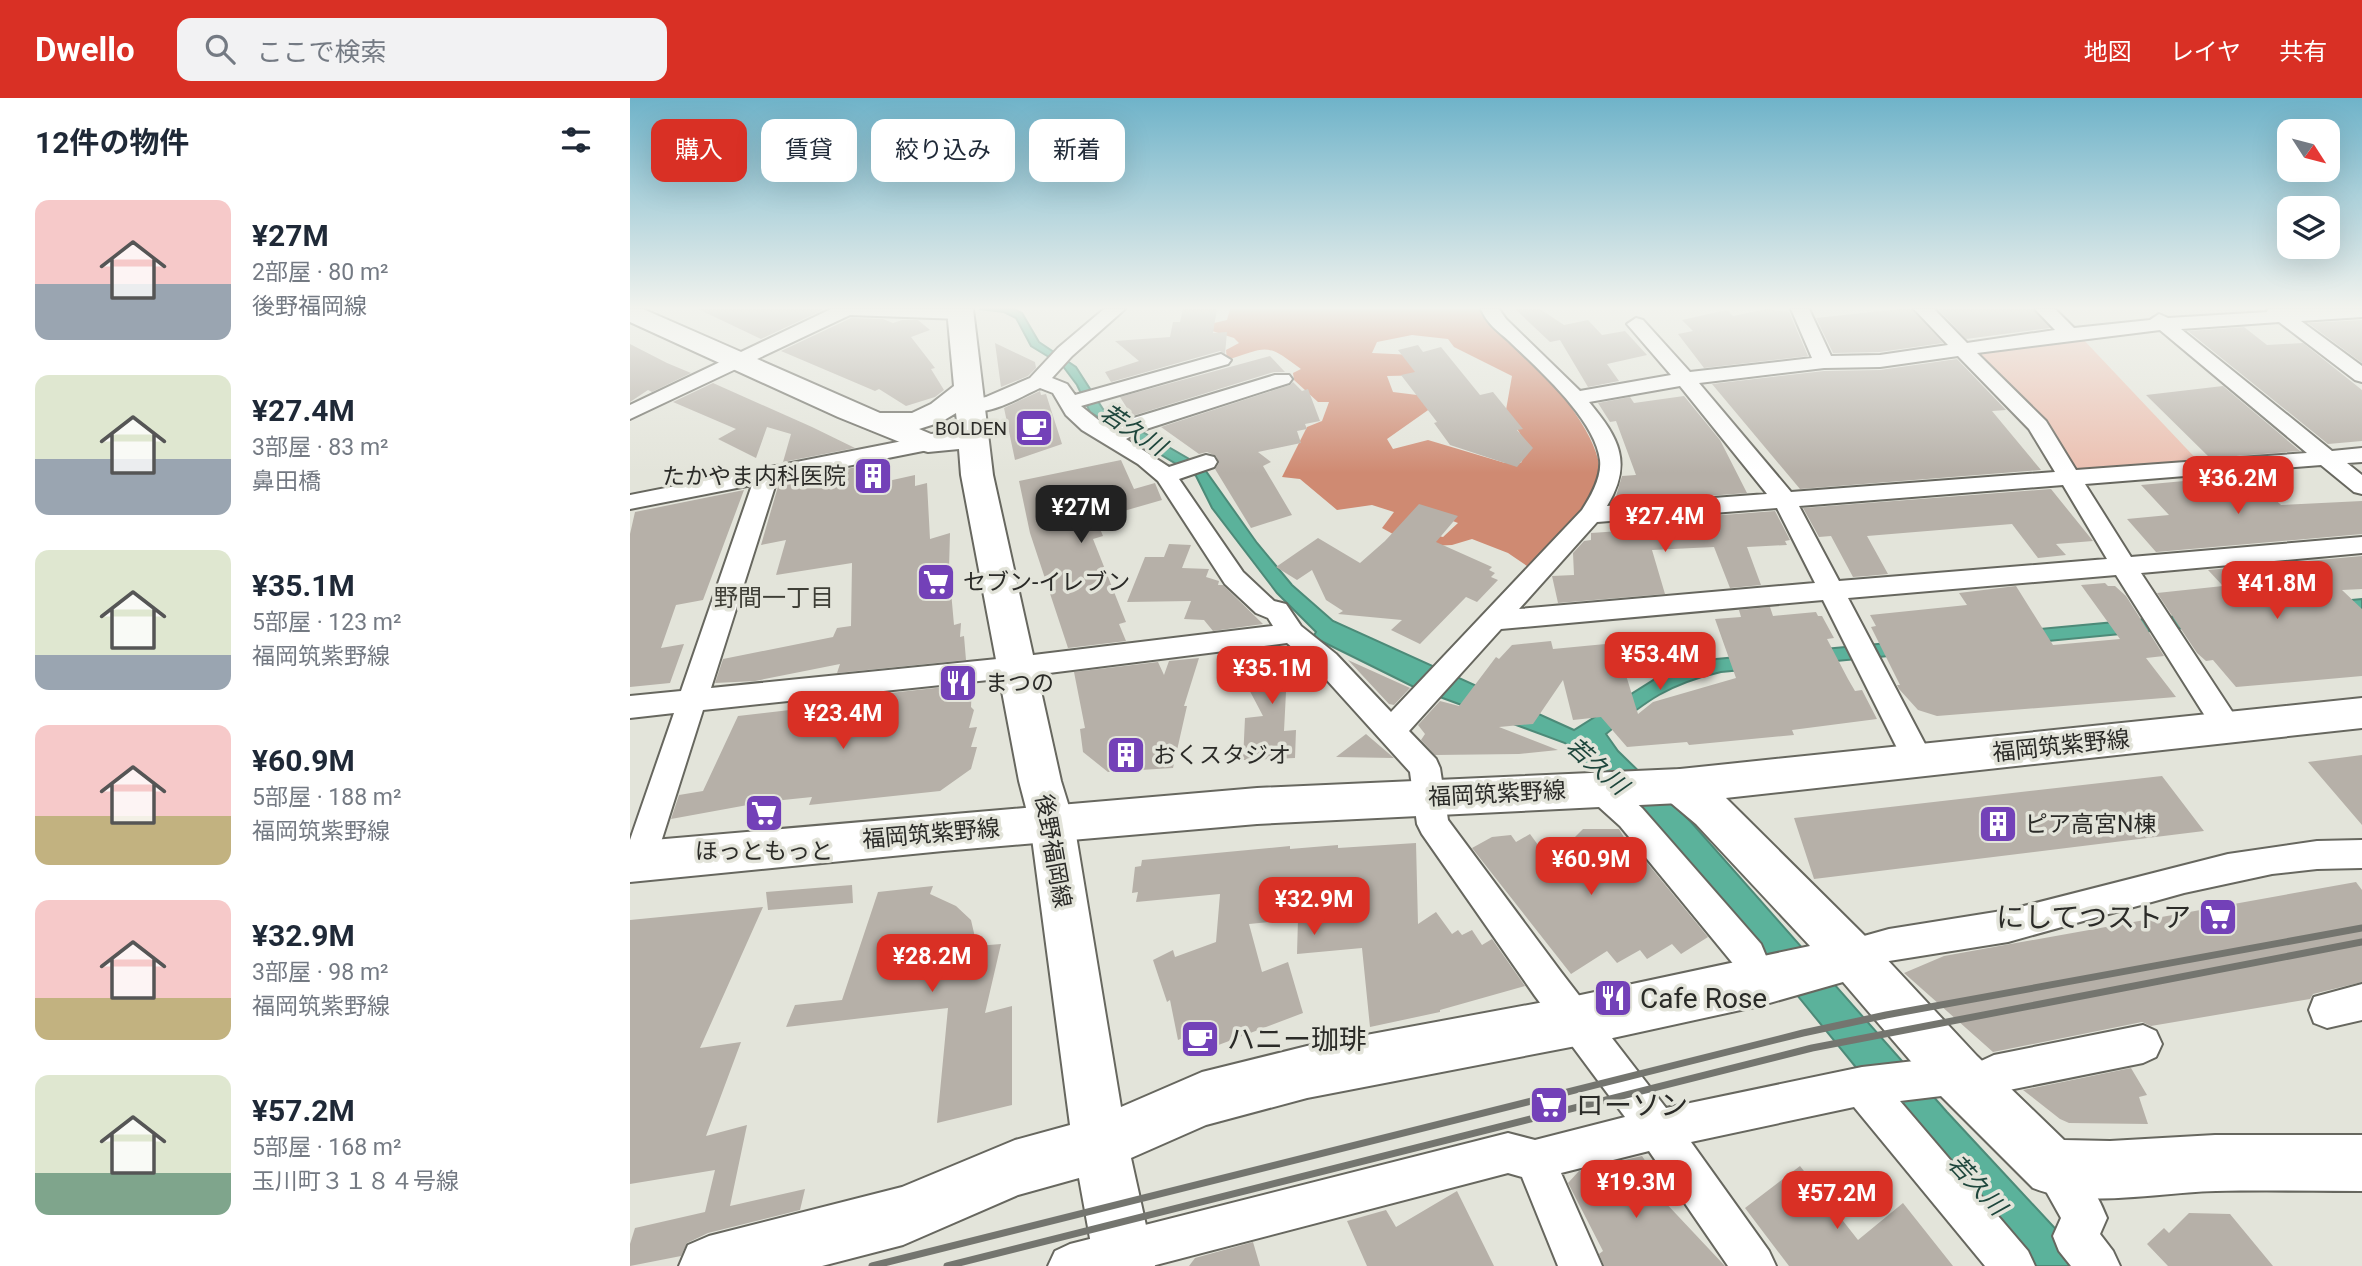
<!DOCTYPE html>
<html lang="ja">
<meta charset="utf-8">
<style>
:root{--surface:#fff;--page:#f2f2f3;--text:#1f2937;--muted:#747a83;--accent:#d93025}
body{margin:0;font-family:Roboto,"Noto Sans JP",sans-serif;background:var(--page);color:var(--text);height:100vh;display:flex;flex-direction:column;font-size:26px;white-space:nowrap}
*{box-sizing:border-box;margin:0}
p{font-size:23px;color:var(--muted)}
.icon{flex:none;width:38px;height:38px;fill:none;stroke:currentColor;stroke-width:2;stroke-linecap:round;stroke-linejoin:round}
.map{position:relative;flex:1;overflow:hidden}
.drawer{display:flex;flex-direction:column;background:var(--surface);width:630px}
.drawer>*{flex:none}
.hud{position:absolute;left:21px;top:21px;width:665px;height:63px;display:flex;gap:14px}
.needle{width:46px;rotate:126deg}
.controls{position:absolute;left:1647px;top:21px;display:grid;gap:14px}
.controls a{display:grid;place-items:center;width:63px;height:63px;border-radius:14px;background:var(--surface);box-shadow:0 7px 28px #0002;font-size:35px}
.price{position:absolute;translate:-50% -60px;padding:0 16px;border-radius:14px;background:var(--accent);color:#fff;font-size:23px;line-height:46px;filter:drop-shadow(0 2px 4px #0008)}
.price::after{content:'';position:absolute;left:50%;top:42px;width:21px;height:16px;margin-left:-10px;background:inherit;clip-path:polygon(0 0,100% 0,50% 100%)}
.price.current{background:#222;color:#fff}
ul{padding:0;list-style:none}
li{display:flex;align-items:center;gap:21px;height:175px;padding:0 35px}
li span{display:grid;place-items:center;flex:none;width:196px;height:140px;border-radius:14px;color:#555}
li>.icon{margin-inline-start:auto}
span .icon{width:84px;height:84px;fill:#fffc;stroke-width:1}
li b{font-size:30px}
h2{display:flex;justify-content:space-between;align-items:center;height:84px;padding:0 35px;font-size:30px}
.chip{padding:0 24px;border-radius:14px;background:var(--surface);box-shadow:0 7px 28px #0002;font-size:24px;line-height:63px}
.chip.current{background:var(--accent);color:#fff}
header{display:flex;align-items:center;gap:42px;box-sizing:border-box;height:98px;padding:0 35px;background:var(--accent);color:#fff}
header strong{font-size:33px}
nav{display:flex;gap:38px;margin-inline-start:auto;font-size:24px}
.search{width:490px;height:63px;background:var(--page);display:flex;align-items:center;gap:18px;box-sizing:border-box;padding:0 24px;border-radius:14px;color:var(--muted);font-size:26px}
main{display:flex;flex:1;min-height:0}
.map>svg:first-child{display:block}
</style>
<header>
<strong>Dwello</strong>
<div class="search"><svg class="icon" aria-label="search" viewBox="0 0 24 24"><circle cx="10" cy="10" r="6"/><path d="M15 15l6 6"/></svg>ここで検索</div>
<nav><a>地図</a><a>レイヤ</a><a>共有</a></nav>
</header>
<main>
<section class="drawer">
<h2>12件の物件<svg class="icon" aria-label="filters" viewBox="0 0 24 24"><path d="M4 7h16M4 17h16"/><circle cx="9" cy="7" r="2"/><circle cx="15" cy="17" r="2"/></svg></h2>
<ul>
<li><span style="background:linear-gradient(#f6c9c9 60%,#9aa5b1 0)"><svg class="icon" aria-label="home" viewBox="0 0 24 24"><path d="M3 11l9-7 9 7M6 9v11h12V9"/></svg></span><div><b>¥27M</b><p>2部屋 · 80 m²</p><p>後野福岡線</p></div></li>
<li><span style="background:linear-gradient(#dfe7d0 60%,#9aa5b1 0)"><svg class="icon" aria-label="home" viewBox="0 0 24 24"><path d="M3 11l9-7 9 7M6 9v11h12V9"/></svg></span><div><b>¥27.4M</b><p>3部屋 · 83 m²</p><p>鼻田橋</p></div></li>
<li><span style="background:linear-gradient(#dfe7d0 75%,#9aa5b1 0)"><svg class="icon" aria-label="home" viewBox="0 0 24 24"><path d="M3 11l9-7 9 7M6 9v11h12V9"/></svg></span><div><b>¥35.1M</b><p>5部屋 · 123 m²</p><p>福岡筑紫野線</p></div></li>
<li><span style="background:linear-gradient(#f6c9c9 65%,#c2b280 0)"><svg class="icon" aria-label="home" viewBox="0 0 24 24"><path d="M3 11l9-7 9 7M6 9v11h12V9"/></svg></span><div><b>¥60.9M</b><p>5部屋 · 188 m²</p><p>福岡筑紫野線</p></div></li>
<li><span style="background:linear-gradient(#f6c9c9 70%,#c2b280 0)"><svg class="icon" aria-label="home" viewBox="0 0 24 24"><path d="M3 11l9-7 9 7M6 9v11h12V9"/></svg></span><div><b>¥32.9M</b><p>3部屋 · 98 m²</p><p>福岡筑紫野線</p></div></li>
<li><span style="background:linear-gradient(#dfe7d0 70%,#7fa58c 0)"><svg class="icon" aria-label="home" viewBox="0 0 24 24"><path d="M3 11l9-7 9 7M6 9v11h12V9"/></svg></span><div><b>¥57.2M</b><p>5部屋 · 168 m²</p><p>玉川町３１８４号線</p></div></li>
</ul>
</section>
<div class="map">
<svg width="1732" height="1168" viewBox="0 0 1732 1168">
<rect width="100%" height="100%" fill="#e3e4da"/>
<path fill="#ebbfb0" d="M1450 238 1572 367 1446 376 1339 253Z"/>
<path fill="#cf8a72" fill-rule="evenodd" d="M600 211H854C887 245 972 328 970 377 969 408 924 449 903 472L878 455 842 441 822 447 800 448V436L813 439 828 425 788 410 772 441 752 430 764 414 742 407 707 412 670 381 652 379 677 329 692 323 699 304H688L664 282 663 275 671 271C635 244 638 249 597 262L596 252 609 245 604 240 579 232 584 225 597 222ZM782 237 818 241 824 249 882 278 876 312 898 349 891 365H875L798 342 763 351 757 341 801 310 787 297 763 294 757 278 800 277 783 257 742 255 747 244Z"/>
<path fill="#5bb29b" stroke="#4d8a78" stroke-width="2" d="M349 211H384L392 215 409 244 446 269 473 311 573 369 627 445 662 487 703 523 944 632 1025 581 1086 561 1732 501V513L1091 574C1039 586 1017 602 976 636L988 653 1061 724 1317 1014 1460 1168H1397L1264 1016 1136 859 1015 727 935 645 788 591 683 539 686 534 647 495 582 410 566 378 460 314 447 287 432 267 401 248 386 220 374 214Z"/>
<path fill="#b6b0a8" d="M68 211H191L193 212 131 241Z
M553 211H587L583 235 597 234 595 256 590 253 481 284 475 274 509 263 485 243 540 239 543 224H550Z
M885 211H910L934 227 958 222 972 237 995 233 1017 257 977 266 989 283 958 289 930 242 920 244Z
M1137 211 1159 214 1178 258 1074 270 1048 236 1063 233 1052 222 1097 212 1103 218Z
M1270 211H1282L1313 245 1250 254 1203 255 1186 220Z
M1308 211H1403L1420 230 1336 241Z
M221 220 253 221 263 225 272 222H288L300 232 281 239 305 270 301 271 314 292 305 299 276 308 249 291 245 293 151 253Z
M1732 222V265L1678 225Z
M1614 229 1637 247 1673 245 1732 292V343L1698 346 1558 233Z
M365 245 405 264 406 270 398 278 371 289Z
M0 246 37 265 61 275 22 294 18 292 0 304Z
M788 247 793 254 811 249 850 297 863 294 893 331 887 332 903 350 887 369 820 347 804 325 807 324 771 277 785 274 768 252Z
M640 258 655 274H644L502 318 490 299Z
M1327 261 1376 312 1362 313 1411 372 1170 391 1082 286 1194 273 1250 272Z
M663 284 672 293 678 291 690 323 675 326 677 331 667 333 671 345 628 354 641 364 633 368 662 417 621 430 585 371 589 365 586 358 577 354 569 356 531 329 660 287Z
M83 285 182 329 225 350 153 364 161 336 137 329 126 360 88 341 106 331 43 304Z
M1593 288 1670 353 1580 360 1516 297Z
M410 293 411 297 416 296 432 346 385 362 374 310Z
M1054 298 1090 342 1117 395 984 405 992 378 1006 377 986 323 980 324 968 305 1000 299 1004 305Z
M491 362 504 391 525 385 532 402 466 421 473 438 463 441 496 524 489 526 496 543 438 550 400 435 389 383Z
M255 363 258 364V383L285 377V388L297 385 300 441 320 435 319 471 324 527 331 525 330 539 334 538 336 562 207 575 210 566 125 583 85 585 93 561 203 539 207 530 221 528 222 465 146 477 156 442 131 447 149 385Z
M1619 377 1651 407 1732 403V436L1526 454 1497 421 1539 417 1511 387Z
M1421 391 1463 443 1426 446 1436 457 1408 460 1382 426 1237 438 1258 476 1237 478 1223 479 1201 438 1189 439 1173 410Z
M114 392 73 502 46 507 31 550 54 546 40 585 0 589V436L5 414Z
M789 406 828 418 806 444 862 469 859 472 865 475 861 479 868 482 847 504 836 499 790 546 761 532 772 522 708 516 713 513 696 502 682 472 667 482 646 469 688 440 730 465 755 443Z
M1145 413 1160 442 1155 443 1157 447 1117 449 1131 487 1100 490 1084 449 1022 452 1035 496 928 505 922 478 944 477 943 455 954 443 961 442V435L990 433 988 425Z
M539 446 561 447 552 470 579 471 576 479 589 483 588 487H593L633 526 583 533 574 522 554 521 561 503 497 504 515 459H534Z
M1732 458V491L1712 492 1732 511V578L1606 589 1583 562 1576 563 1567 555 1527 495 1593 488 1578 472Z
M1475 485 1478 488H1485L1496 498 1534 558 1516 560 1546 599 1307 618 1288 612 1269 591 1267 587H1270L1241 529 1246 528 1240 517 1337 507 1329 495 1386 488 1423 547 1490 541 1451 487Z
M1140 509 1143 518 1186 514 1188 518H1192L1204 540 1197 541 1218 581 1225 593 1232 592 1247 621 1162 632 1164 637 1059 647 1057 644 997 649 971 619 943 622 933 582 903 626 869 629 928 652 889 656 805 657 791 642 795 636 788 627 810 603 829 608 866 559 869 561 882 547 921 543 923 551 986 545 1008 616 1023 604 1106 580 1085 521 1111 519 1109 512Z
M653 548 685 583 656 594 654 633 666 632 665 660 613 662 615 620 633 618 613 580 622 577 617 567Z
M569 560 554 608H557L543 670 478 674 453 654 450 631 455 630 444 574 528 564 534 577 539 563Z
M718 562 780 590 764 607 759 606Z
M342 586 341 609 344 612 339 630 347 629 341 649H347L341 671 310 693 179 707 182 699 134 704 41 721 49 697 73 693 108 618 194 608 196 602Z
M736 636 764 660 706 659Z
M1732 657V727L1678 664Z
M1532 678 1574 733 1184 781 1164 720Z
M953 731H989L1001 751 1004 749 1078 839 1051 856 1042 846 1017 861 1010 852 987 865 977 853 941 876 842 750 862 739 881 737 886 744 900 736 911 751 916 748 925 759Z
M786 745 788 826 806 814 822 836 828 832 832 837 842 832 852 847 862 841 895 888 810 912V914L740 929 732 850 667 856 668 821 619 826 632 874 658 864 673 915 562 957 558 938 548 942 540 902 537 904 523 862 543 852 545 859 586 844 590 796 506 804 508 794 502 795 505 769 511 768 512 762 660 748V751L708 747V750Z
M1726 784 1732 792V884L1683 896 1680 901 1521 928 1512 924 1363 954 1274 875 1314 858Z
M222 787 223 805 138 812 136 794Z
M303 788 300 796 326 808 341 822 347 848 371 846 355 915 382 908V1007L307 1025 318 910 156 929 165 907 212 902 248 794Z
M133 809 70 950 111 944 76 1038 117 1027 100 1108 175 1091 170 1112 78 1135 57 1145 51 1158 0 1168V1146L5 1130 75 1114 85 1072 0 1086V822Z
M1501 970 1517 997 1509 999 1518 1026 1439 1025 1430 1021 1393 992Z
M1012 1058 1025 1077 1016 1084 1095 1168H974L969 1156 973 1153 938 1085 949 1073 954 1072 962 1081 981 1065Z
M1170 1068 1228 1142 1273 1105 1323 1168H1159L1115 1110Z
M827 1093 864 1168H737L717 1123 756 1112 766 1129Z
M1559 1115 1600 1116 1643 1168H1538L1517 1146 1534 1130 1539 1135Z
M623 1144 630 1168H559L565 1160Z"/>
<g fill="none" stroke-linecap="round" stroke-linejoin="round">
<g stroke="#67675f" stroke-width="4">
<path id="street" d="M201 211H338L340 215 331 221 220 217 0 321V307Z
M474 211H495L442 258 422 280 437 286 445 297 591 256 601 262 598 266 451 308 481 332 497 322 645 277H659L662 281 659 285 513 332 496 341 539 369 576 357 584 359 587 364 584 369 549 381 613 474 644 503 656 506 671 528 706 556 761 614 952 412C961 398 972 379 970 362 965 321 908 271 879 243 868 233 857 226 851 211H869L876 221 950 293 1041 277 997 226 1006 220 1013 222 1060 274 1182 260 1161 211H1179L1201 258 1250 257 1318 247 1284 211H1304L1337 245 1425 232 1405 211H1425L1444 230 1520 222 1529 216 1538 220 1637 214 1638 211H1732V219L1671 223 1732 268V284L1725 282 1649 224 1551 231 1702 353 1732 350V364L1717 365 1732 377V396L1724 394 1691 367 1455 386 1501 459 1732 439V455L1511 475 1607 621 1612 629 1607 637 1597 640 1587 637 1486 477 1218 500 1304 663 1300 672 1289 675 1278 672 1193 502 871 531 779 633 806 661 810 670 818 722 931 874 1036 1010 1232 969 1328 958 1341 964 1346 974 1351 963 1364 957 1513 927 1526 933 1532 946 1526 959 1513 965 1364 995 1351 989 1346 979 1341 990 1328 996 1270 1003 1398 1153 1405 1168H1355L1224 1009 1061 1044 1139 1153 1146 1168H1098L1019 1053 931 1075 972 1168H928L892 1079 878 1075 522 1168H418L425 1153 440 1146 878 1035 905 1042 995 1019 905 898 792 736 787 726 780 674 686 570 657 545 387 579 73 612 25 763 21 773 9 777 0 774V742L44 615 0 620V598L51 593 122 387 0 411V397L298 338 306 340 309 345 306 350 298 352 147 382 81 590 387 559 643 528 638 520 626 515 595 486 528 383 508 366 452 332 436 317 423 295 410 290C388 300 359 319 334 312L331 308 334 304 356 299 400 280 428 250ZM1530 232 1677 355 1446 372 1416 323 1347 255ZM1328 258 1399 331 1425 374 1161 394 1069 285 1194 270 1250 269ZM1050 288 1137 396 977 408C1003 365 989 340 959 304ZM1433 387 1477 461 1209 483 1169 408ZM1147 410 1185 485 889 511 967 424Z
M970 678 981 682 1012 710 1131 846 1147 884 1142 896 1129 901 1116 896 1105 868 990 728 959 700 955 691 959 682Z
M1732 742V770L1687 771 1642 776 1554 795 1378 844 1259 863 1221 874 1209 869 1203 857 1209 845 1259 831 1378 812 1598 756 1687 743Z
M1732 886V922L1697 930 1684 925 1679 912 1684 899Z
M1423 1050C1448 1060 1467 1095 1477 1120L1470 1136 1483 1153 1490 1168H1441L1429 1153 1423 1138 1431 1120 1403 1070 1409 1056Z"/>
</g>
<g stroke="#67675f" stroke-width="4">
<path id="secondary" d="M0 211H13L250 315H282L301 306 324 288 317 211H343L363 377 431 683 444 725 491 1009 572 974 677 948 946 898 1180 848 1066 726 1035 700 1029 688 1035 676 1050 671 1065 676 1096 700 1238 841 1347 958 1434 1042 1480 1043 1585 1037H1732V1093C1683 1093 1634 1092 1586 1093 1530 1094 1455 1111 1403 1090L1309 996 1213 884 1129 908 946 948 677 1000 576 1027 501 1060 525 1168H465L449 1080 388 1097 273 1147 192 1168H49L58 1147 79 1138 272 1089 385 1042 440 1027 400 725 389 683 331 377 329 351 298 354 287 351 208 319 0 224ZM326 315 328 333 301 336 289 331 311 324Z"/>
</g>
<g stroke="#67675f" stroke-width="4">
<path id="primary" d="M1732 600V630L1050 705 627 726 313 753 0 784V744L627 690 1050 671Z"/>
</g>
<use href="#street" fill="#fff" fill-rule="evenodd"/>
<use href="#secondary" fill="#fff" fill-rule="evenodd"/>
<use href="#primary" fill="#fff" fill-rule="evenodd"/>
<path stroke="#74756f" stroke-width="7" d="M242 1168 1173 935 1256 917 1732 830
M317 1168 1182 950 1732 844"/>
</g>
<linearGradient id="sky" x2="0" y2="1"><stop stop-color="#6fb3c9"/><stop offset="0.56" stop-color="#f2f3ee"/><stop offset="1" stop-color="#f2f3ee" stop-opacity="0"/></linearGradient>
<rect width="1732" height="375" fill="url(#sky)"/>
<defs>
<g id="cafe-square" transform="scale(2.0125)"><rect x="-9" y="-9" width="18" height="18" rx="4" fill="#7341b8" stroke="#e3e4da"/><path d="M-5.5-4.5H6V0H3Q3 3.5 0 3.5H-2.5Q-5.5 3.5-5.5 0ZM3-3.2v2h1.7v-2ZM-6 4.5H4V6H-6Z" fill="#fff"/></g>
<g id="building-square" transform="scale(2.0125)"><rect x="-9" y="-9" width="18" height="18" rx="4" fill="#7341b8" stroke="#e3e4da"/><path d="M-4-6H4V6H1V3H-1V6H-4ZM-2.5-4.3h1.7v1.8h-1.7ZM.8-4.3h1.7v1.8H.8ZM-2.5-1h1.7V.8h-1.7ZM.8-1h1.7V.8H.8Z" fill="#fff"/></g>
<g id="supermarket-square" transform="scale(2.0125)"><rect x="-9" y="-9" width="18" height="18" rx="4" fill="#7341b8" stroke="#e3e4da"/><path d="M-6-5.5h2.5l.6 2H6L4.5 2H-2.5L-4.4-4H-6ZM-1.5 3.2a1.3 1.3 0 1 0 .1 0ZM3 3.2a1.3 1.3 0 1 0 .1 0Z" fill="#fff"/></g>
<g id="restaurant-square" transform="scale(2.0125)"><rect x="-9" y="-9" width="18" height="18" rx="4" fill="#7341b8" stroke="#e3e4da"/><path d="M-5-6h1v4h1v-4h1v4h1v-4h1v5L-1.5 .5V6h-2V.5L-5-1ZM5-6V6H3V1.5H1.5Q1.5-4 5-6Z" fill="#fff"/></g>
</defs>
<g fill-rule="evenodd">
<use href="#cafe-square" x="404" y="330"/>
<use href="#building-square" x="243" y="378"/>
<use href="#supermarket-square" x="306" y="484"/>
<use href="#restaurant-square" x="328" y="585"/>
<use href="#building-square" x="496" y="657"/>
<use href="#supermarket-square" x="134" y="715"/>
<use href="#building-square" x="1368" y="726"/>
<use href="#supermarket-square" x="1588" y="819"/>
<use href="#restaurant-square" x="983" y="900"/>
<use href="#cafe-square" x="570" y="941"/>
<use href="#supermarket-square" x="919" y="1007"/>
</g>
<g text-anchor="middle" dominant-baseline="central" stroke-width="7" stroke-linejoin="round" paint-order="stroke">
<g font-size="19" fill="#2b2b28" stroke="#e3e4da" text-anchor="end">
<text x="377" y="330">BOLDEN</text>
</g>
<g font-size="23" fill="#2b2b28" stroke="#e3e4da" text-anchor="start">
<text x="216" y="378" text-anchor="end">たかやま内科医院</text>
<text x="333" y="484">セブン-イレブン</text>
<text x="355" y="585">まつの</text>
<text x="523" y="657">おくスタジオ</text>
<text x="1395" y="726">ピア高宮N棟</text>
<text x="134" y="753" text-anchor="middle">ほっともっと</text>
</g>
<g font-size="23" fill="#2b2b28" stroke="#e3e4da">
<text transform="translate(1431 648) rotate(-6)">福岡筑紫野線</text>
<text transform="translate(867 696) rotate(-3)">福岡筑紫野線</text>
<text transform="translate(301 736) rotate(-5)">福岡筑紫野線</text>
<text transform="translate(423 753) rotate(80)">後野福岡線</text>
</g>
<g font-size="24" font-style="italic" fill="#1e463c" stroke="#e3e4da">
<text transform="translate(503 332) rotate(33)">若久川</text>
<text transform="translate(967 668) rotate(41)">若久川</text>
<text transform="translate(1347 1087) rotate(47)">若久川</text>
</g>
<g font-size="24" fill="#3f3f37" stroke="#e3e4da">
<text x="144" y="500">野間一丁目</text>
</g>
<g font-size="28" fill="#2b2b28" stroke="#e3e4da" text-anchor="start">
<text x="1561" y="819" text-anchor="end">にしてつストア</text>
<text x="1010" y="900">Cafe Rose</text>
<text x="597" y="941">ハニー珈琲</text>
<text x="946" y="1007">ローソン</text>
</g>
</g>
</svg>
<div class="controls">
<a><svg class="needle" viewBox="-14 -14 28 28"><path d="M0-13l5 13h-10z" fill="#e53935"/><path d="M0 13l5-13h-10z" fill="#747a83"/></svg></a>
<a><svg class="icon" aria-label="layers" viewBox="0 0 24 24"><path d="M12 4l9 5-9 5-9-5zM3 14l9 5 9-5"/></svg></a>
</div>
<b class="price" style="left:1608px;top:418px">¥36.2M</b>
<b class="price current" style="left:451px;top:447px">¥27M</b>
<b class="price" style="left:1035px;top:456px">¥27.4M</b>
<b class="price" style="left:1647px;top:523px">¥41.8M</b>
<b class="price" style="left:1030px;top:594px">¥53.4M</b>
<b class="price" style="left:642px;top:608px">¥35.1M</b>
<b class="price" style="left:213px;top:653px">¥23.4M</b>
<b class="price" style="left:961px;top:799px">¥60.9M</b>
<b class="price" style="left:684px;top:839px">¥32.9M</b>
<b class="price" style="left:302px;top:896px">¥28.2M</b>
<b class="price" style="left:1006px;top:1122px">¥19.3M</b>
<b class="price" style="left:1207px;top:1133px">¥57.2M</b>
<div class="hud">
<a class="chip current">購入</a>
<a class="chip">賃貸</a>
<a class="chip">絞り込み</a>
<a class="chip">新着</a>
</div>
</div>
</main>
